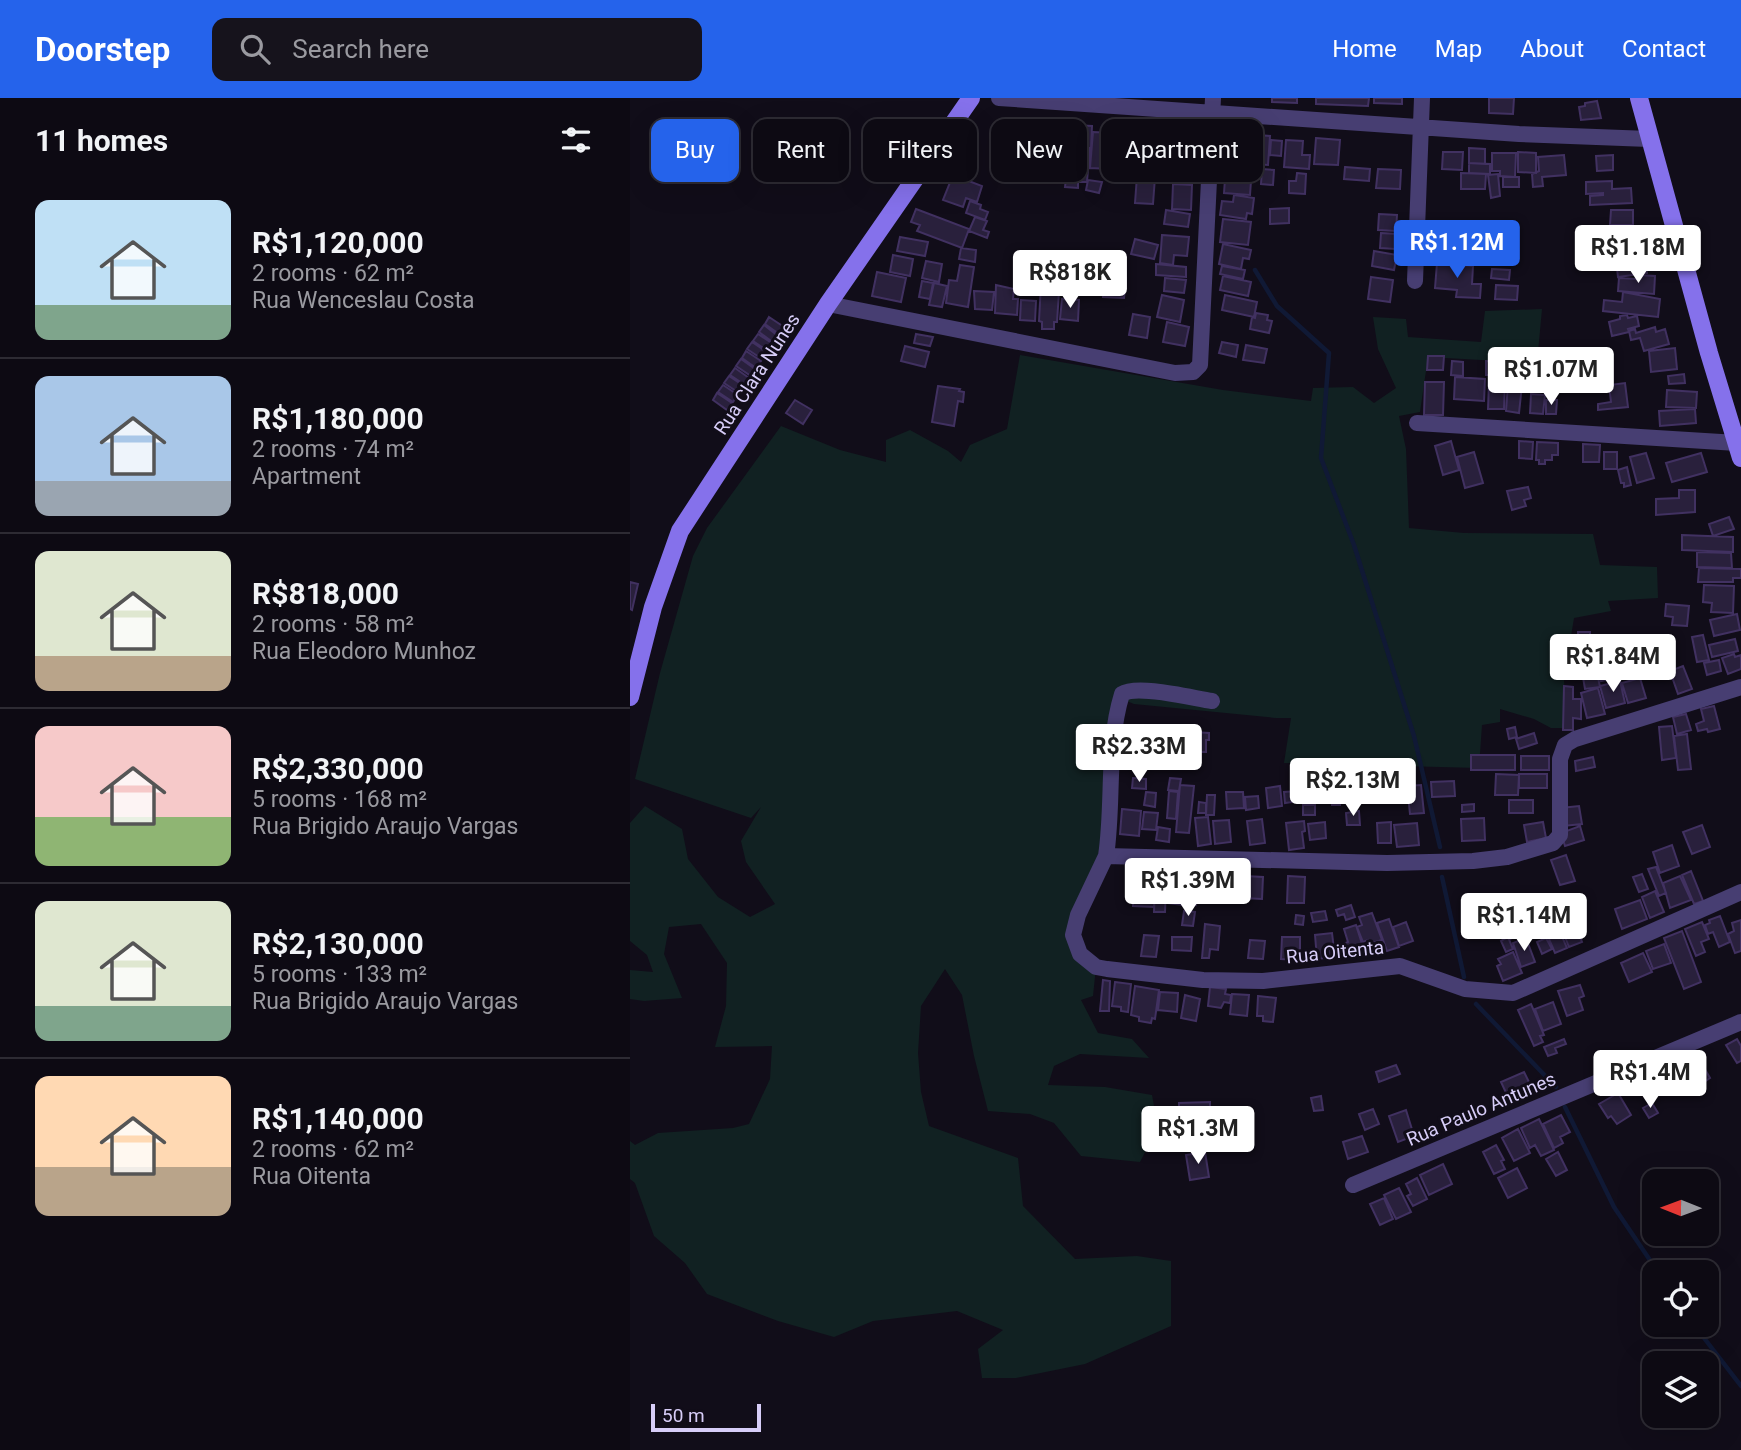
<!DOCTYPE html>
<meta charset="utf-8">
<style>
:root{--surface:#0d0a13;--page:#16131c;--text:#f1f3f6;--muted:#9a9aa0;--line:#2d2b33;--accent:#2563eb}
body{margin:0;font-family:Roboto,sans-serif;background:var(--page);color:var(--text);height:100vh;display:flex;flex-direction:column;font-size:26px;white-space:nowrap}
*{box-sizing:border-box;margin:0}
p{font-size:23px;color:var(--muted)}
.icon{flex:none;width:38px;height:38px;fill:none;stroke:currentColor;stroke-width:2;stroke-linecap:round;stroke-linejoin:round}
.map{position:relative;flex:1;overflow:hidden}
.details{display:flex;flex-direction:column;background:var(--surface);width:630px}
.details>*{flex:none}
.top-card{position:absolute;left:21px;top:21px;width:665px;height:63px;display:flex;gap:14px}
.needle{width:46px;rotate:271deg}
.buttons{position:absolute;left:1012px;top:1071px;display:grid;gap:14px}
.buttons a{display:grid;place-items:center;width:77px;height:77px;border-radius:14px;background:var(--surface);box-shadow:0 7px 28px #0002,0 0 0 2px var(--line);font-size:35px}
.scale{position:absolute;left:21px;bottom:18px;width:110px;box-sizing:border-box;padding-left:7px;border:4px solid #d7cdf8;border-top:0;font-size:19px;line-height:24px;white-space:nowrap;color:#d7cdf8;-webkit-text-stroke:5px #110d19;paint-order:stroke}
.price{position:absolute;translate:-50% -60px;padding:0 16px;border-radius:7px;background:#fff;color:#222;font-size:23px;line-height:46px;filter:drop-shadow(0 2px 4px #0008)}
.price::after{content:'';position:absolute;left:50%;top:42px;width:21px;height:16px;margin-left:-10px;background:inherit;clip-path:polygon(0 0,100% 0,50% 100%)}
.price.selected{background:var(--accent);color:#fff}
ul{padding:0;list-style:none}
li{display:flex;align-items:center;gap:21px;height:175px;padding:0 35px}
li+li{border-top:2px solid var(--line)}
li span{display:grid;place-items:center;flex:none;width:196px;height:140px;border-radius:14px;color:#555}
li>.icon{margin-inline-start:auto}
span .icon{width:84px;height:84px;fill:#fffc;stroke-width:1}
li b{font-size:30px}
h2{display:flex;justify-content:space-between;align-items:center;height:84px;padding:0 35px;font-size:30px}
.tag{padding:0 24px;border-radius:14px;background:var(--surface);box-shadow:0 7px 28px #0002,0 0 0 2px var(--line);font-size:24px;line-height:63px}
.tag.selected{background:var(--accent);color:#fff}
header{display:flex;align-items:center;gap:42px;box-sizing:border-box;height:98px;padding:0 35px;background:var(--accent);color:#fff}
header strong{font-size:33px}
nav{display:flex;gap:38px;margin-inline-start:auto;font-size:24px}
.search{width:490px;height:63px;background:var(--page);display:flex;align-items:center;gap:18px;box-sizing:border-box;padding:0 24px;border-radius:14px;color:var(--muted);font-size:26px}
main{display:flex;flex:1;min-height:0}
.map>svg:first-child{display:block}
</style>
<header>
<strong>Doorstep</strong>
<div class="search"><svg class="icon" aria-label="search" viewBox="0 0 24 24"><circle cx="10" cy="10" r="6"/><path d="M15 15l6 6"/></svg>Search here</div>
<nav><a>Home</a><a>Map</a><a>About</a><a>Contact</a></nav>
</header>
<main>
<section class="details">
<h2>11 homes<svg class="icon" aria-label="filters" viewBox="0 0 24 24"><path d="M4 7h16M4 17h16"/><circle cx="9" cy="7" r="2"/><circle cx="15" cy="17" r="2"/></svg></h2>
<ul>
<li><span style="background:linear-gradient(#bfe0f5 75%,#7fa58c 0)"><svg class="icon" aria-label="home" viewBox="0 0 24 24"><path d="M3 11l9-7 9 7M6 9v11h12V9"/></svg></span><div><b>R$1,120,000</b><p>2 rooms · 62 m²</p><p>Rua Wenceslau Costa</p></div></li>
<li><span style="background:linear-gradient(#a9c7e8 75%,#9aa5b1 0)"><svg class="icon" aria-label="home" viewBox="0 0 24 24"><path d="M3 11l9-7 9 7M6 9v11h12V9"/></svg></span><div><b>R$1,180,000</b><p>2 rooms · 74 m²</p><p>Apartment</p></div></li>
<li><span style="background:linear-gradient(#dfe7d0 75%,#b9a48a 0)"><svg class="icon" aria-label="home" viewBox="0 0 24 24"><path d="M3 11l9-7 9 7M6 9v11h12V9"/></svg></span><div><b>R$818,000</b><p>2 rooms · 58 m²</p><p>Rua Eleodoro Munhoz</p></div></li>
<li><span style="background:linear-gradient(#f6c9c9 65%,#8fb573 0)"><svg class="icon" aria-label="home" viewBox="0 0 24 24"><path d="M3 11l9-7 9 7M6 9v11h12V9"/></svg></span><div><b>R$2,330,000</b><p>5 rooms · 168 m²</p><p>Rua Brigido Araujo Vargas</p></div></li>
<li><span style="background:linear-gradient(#dfe7d0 75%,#7fa58c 0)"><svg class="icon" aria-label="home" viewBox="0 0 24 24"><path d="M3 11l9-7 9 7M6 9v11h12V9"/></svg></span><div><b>R$2,130,000</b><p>5 rooms · 133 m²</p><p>Rua Brigido Araujo Vargas</p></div></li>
<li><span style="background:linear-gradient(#ffd9b3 65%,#b9a48a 0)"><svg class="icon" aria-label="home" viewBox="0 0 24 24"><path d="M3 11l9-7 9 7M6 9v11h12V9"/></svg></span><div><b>R$1,140,000</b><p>2 rooms · 62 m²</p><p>Rua Oitenta</p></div></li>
</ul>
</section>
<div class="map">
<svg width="1111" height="1352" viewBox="0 0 1111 1352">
<rect width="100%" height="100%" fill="#110d19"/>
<path fill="#112122" d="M912 211 907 265 798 259 790 314 769 318 776 351 779 430 834 435 963 436 970 467 1027 469 1028 500 978 503 981 513 944 520 934 581 936 630H921L904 621 870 611V624L852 627 849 670 654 665 661 620H646L504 606 487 599 476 731 443 837 466 869 463 898 451 902 468 935 502 941 519 960 450 956 424 968 418 987 475 989 522 997 528 1029 510 1064 451 1058 424 1025 400 1016 358 1013 344 958 332 897 315 871 291 908 288 955 291 994 299 1028 388 1060 393 1108 445 1161 507 1158 541 1163V1228L455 1266 386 1280H352L348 1251 373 1232 327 1213 243 1223 204 1239 148 1223 77 1196 55 1165 24 1138 5 1085 0 1081V1043L5 1047 28 1035 103 1030 119 1026 140 981 142 948 85 949 96 908 97 865 71 826 39 829 34 856 52 900 14 903 0 901V872L23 874 17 857 0 843V725L15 708 52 731 58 761 88 799 120 819 145 806 116 764 111 743 131 709 121 720 5 681 30 575 63 458 77 430 151 328 210 352 256 364V342L280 332 318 353 331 364 340 347 377 331 390 257 593 292 681 303 683 290 723 289 744 305 766 290 748 251 743 219 776 221 778 239 851 244 855 213Z"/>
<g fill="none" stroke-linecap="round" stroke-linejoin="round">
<path stroke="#101935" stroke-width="4.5" d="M625 172 647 208 699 255 691 360 724 447 784 638 810 749
M812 779 834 879
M846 906 926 989
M935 1009 984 1109 1028 1174
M1064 1227 1111 1288"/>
</g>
<path fill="#29203c" stroke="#413161" stroke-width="2" d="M642 0H667V5L642 4Z
M686 0H739L738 8 686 6Z
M744 0H772V6L744 5Z
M859 0H884L883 16 859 15Z
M967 3 971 20 951 22 949 9 955 8V5Z
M442 27 462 28 461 50 440 49Z
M365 28H379L378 56 364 55Z
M400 28H417L416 55 399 54Z
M420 28 436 29 435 60H419Z
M498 33 510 34 508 64H495Z
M463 34 482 35 480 71 460 70Z
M484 34 496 35 494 68 482 67Z
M512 35H524L522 59 511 58Z
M613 37 626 38 624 65 611 64Z
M627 37 640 38 638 67 625 66Z
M594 38 609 39V51L593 50Z
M530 40 548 41V54L537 53V58H529Z
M686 40 710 42 708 67 684 66Z
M641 42 652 43 651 58 640 57Z
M656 42 673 43 672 57H680L679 71 654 69Z
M839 50 855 51V66L839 65Z
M444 51 460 52 459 69 443 67Z
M595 52 611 53 610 69 593 68Z
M813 54H833L832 72 812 71Z
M888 54 906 55V75L888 74Z
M862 55H886L885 79 870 78V73H862Z
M934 57 936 77 912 79 913 88 903 89 902 76 909 73 908 59Z
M983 57V72L967 73 966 58Z
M839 65 860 66V76L839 75Z
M597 69 625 71 624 83 596 81Z
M715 69 740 71 739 83 714 81Z
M447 70H458L457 84H448V90L435 89 437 72 447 73Z
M632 71 644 72 643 87 631 86Z
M748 71 771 72 770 91 746 90Z
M667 75 676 76 675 96 659 95V83H666Z
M831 75 856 76 855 91H831Z
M868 76 870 98 861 100 858 77Z
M323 77 352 88 347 104 336 100 333 109 313 102Z
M507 78 525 79 523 106 505 105Z
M873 79H889V89H873Z
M595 81 621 83 620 97 594 95Z
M458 82 472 84 469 95 456 92Z
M982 83V91L1001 90 1002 105 960 107V98L973 97V95L956 96V84Z
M543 86 562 87 561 112 542 111Z
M604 97 624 100 622 116 617 115 616 121 590 117 592 103 603 104Z
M340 103 351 107 350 111 358 114 355 122 336 115Z
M659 110V125L640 126V111Z
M286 111 339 131 332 150 287 133 290 127 281 124Z
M536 112 560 116 558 129 534 126Z
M981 112H1003V127H980Z
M749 116 767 117 766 133 748 132Z
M345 119 357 123 353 132 359 134 357 140 339 133Z
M593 121 621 124 618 147 590 144Z
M982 133H999V157L982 156Z
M751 135 767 136 766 151 750 150Z
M532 137 559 139 557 158 544 157 543 167 530 165Z
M270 139 298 144 295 158 267 153Z
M505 141 528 147 524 161 501 156Z
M593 146 621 152 619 161 613 160 611 171 589 166Z
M807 147 827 148V162L806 160Z
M331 150 346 152 345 164 329 161Z
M744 153 767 157 764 172 742 168Z
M263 157 283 161 280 178 260 174Z
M1014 157 1017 175 988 179 986 161Z
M296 163 312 166 309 184 292 180Z
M807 165 843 168 842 186H851L850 200 826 199 827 192 805 190Z
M526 166 556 169V179L526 177Z
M330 167 344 169 338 209 316 205 319 182 327 183Z
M592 168 615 172 613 181 590 176Z
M862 171 880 172 879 182 861 180Z
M247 174 276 180 271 204 242 198Z
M419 177 430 178 427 224H424V231H412V224L409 223 411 186H419Z
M1008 177 1025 178 1024 196 988 193 989 180 1007 181Z
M475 178 496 180 494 200 473 199Z
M593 178 621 184 618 198 590 192Z
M741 179 763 182 760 204 738 201Z
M535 180 556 182 554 195 534 193Z
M292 183 303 185 300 201 289 199Z
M304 185 317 188 312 209 299 207Z
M366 187 384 191 383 201H388L387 217 365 215Z
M866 187 888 188 887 202 865 201Z
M344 193 364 194 362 212 345 211Z
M993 194 1030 201 1028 219 973 213 974 202 992 204Z
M532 197 554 202 550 224 527 219Z
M595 197 627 204 624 219 592 212Z
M432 201 449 202 448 223 430 221Z
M391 202 406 203 405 223 390 222Z
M626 215 638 217 637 222 642 223 639 235 620 231 622 219 625 220Z
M503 216 520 219 517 240 499 237Z
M997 217 998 220 1007 218 1009 228 998 231 999 234 982 238 979 224 990 221V218Z
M139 219 154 229 149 236 135 226Z
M537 224 559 229 555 248 533 244Z
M134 227 148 238 144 245 129 234Z
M1025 229 1026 234 1035 231 1039 246 1014 253 1010 240 1001 242 999 233 1005 231 1006 235Z
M128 236 143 246 138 253 123 243Z
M286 236 303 239 300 248 284 245Z
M122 244 137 254 132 261 117 251Z
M592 244 608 247 606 259 589 255Z
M616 247 637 251 634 265 613 262Z
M275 248 299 254 295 269 271 263Z
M1045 250 1047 271 1021 274 1019 253Z
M116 253 131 263 126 270 112 260Z
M798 258H814L813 272H797Z
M111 261 125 271 121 278 106 268Z
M822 263 833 264V278L821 277Z
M856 263 870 264 869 277H856Z
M879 266H901V280H879Z
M105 270 119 280 115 287 100 277Z
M1054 276 1055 285 1039 286 1038 278Z
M99 278 114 288 109 295 94 285Z
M825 279 855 281 854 303 824 301Z
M795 284H814L813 317H794Z
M859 284H875L874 311H858Z
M995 285 998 309 968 312V306L981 304 979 287Z
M878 286 892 287 889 315 876 313Z
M93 287 108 297 103 304 88 294Z
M308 288 330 291 329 293 334 294 333 304 328 303 324 328 302 324Z
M1037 292 1067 294 1066 310 1036 309Z
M87 295 102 305 97 312 83 302Z
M901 296 915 297 913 316 900 315Z
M165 302 182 312 173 326 156 315Z
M916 302H927L926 316H916Z
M1065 311 1066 325 1030 328 1029 313Z
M821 343 829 372 813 377 805 348Z
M889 343 903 344 902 361 889 360Z
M907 344 928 345V357H922V362H915V366H909V362H906Z
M953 346 970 347 969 364H953Z
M844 354 853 385 835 390 827 359Z
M974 354H987V371H974Z
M1016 355 1024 380 1007 385 1000 359Z
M1071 355 1077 374 1042 384 1036 365Z
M997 369 1001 387 994 389V385H991L988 372Z
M898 389 901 400 894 402 896 408 882 412 877 393Z
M1049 392H1065V414L1026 417V401L1049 400Z
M1099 419 1104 431 1083 438 1079 426Z
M1052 437 1103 439V454L1052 452Z
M1067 454 1101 455 1102 470 1067 469Z
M1069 470 1111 471V480H1103V484H1068Z
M0 484 8 486 2 512 0 511Z
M1074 487 1104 488 1103 515 1081 514 1082 505 1073 504Z
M1036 506 1059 508 1057 528 1042 527 1043 519 1035 518Z
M1107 516 1110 532 1084 538 1080 522Z
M948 534H960V542H948Z
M1073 537 1079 562 1067 564 1062 539Z
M1105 541 1108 553 1082 559 1079 547Z
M1104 556 1105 559 1111 557V571L1098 576 1092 560Z
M964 560 970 589 955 591 950 562Z
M1000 562H1008V572H1000Z
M1089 562 1091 573 1077 577 1074 565Z
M1053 568 1062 591 1048 596 1040 573Z
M988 570 990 579 971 583 969 574Z
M1010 580 1016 600 998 605 992 585Z
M990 583 995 605 976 610 970 588Z
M934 588 943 589V601H951V621L943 620V632H933Z
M968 590 975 616 957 620 951 595Z
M1084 608 1090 631 1078 634 1077 631 1068 633 1066 626 1074 623 1071 611Z
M1056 616 1061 632 1047 636 1043 619Z
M501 627 525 628 523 657 499 655Z
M1042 628 1046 660 1032 662 1029 629Z
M885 629 887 639 879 641 877 631Z
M562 634 579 635V642H576V654H562Z
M904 635 907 645 889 651 886 641Z
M1057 636 1061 671 1048 672 1044 638Z
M841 657H885V672H841Z
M891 658H919V672H891Z
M963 659 965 669 946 673 945 663Z
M722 670H734V680H722Z
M866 676 889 677 888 697H865Z
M889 676H917V690H889Z
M503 680 516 681V691L502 690Z
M540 680 551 681 549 693 538 692Z
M824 683 825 698 802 699 801 684Z
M550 687 564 688 559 735 546 734Z
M791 687 794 715 780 716 777 688Z
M650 688 652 708 638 710 636 690Z
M539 693 548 694 546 721 537 720Z
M668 693 669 703 655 705 654 694Z
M516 694 526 695 525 709 514 707Z
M596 694H613L614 710 597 711Z
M577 697H585L584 717H576Z
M628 698 629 710 616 712 615 699Z
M702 699H710V707H702Z
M879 702H903V715H879Z
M569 704 576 705V715H568Z
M844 706V713L832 714V707Z
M673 707H685V717H673Z
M949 708 952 726 933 728 931 710Z
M492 711 511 713 509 738 490 736Z
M729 713 730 727H717L716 715Z
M514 714 528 715 526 732 512 731Z
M578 719 581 746 568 748 565 720Z
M854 720 855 742 832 743 831 721Z
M632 721 635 745 620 747 617 723Z
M599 722 601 744 585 746 583 723Z
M674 723 675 733 672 734 674 750 659 752 656 725Z
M695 724 696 740 680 742 678 726Z
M761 724V745H748L747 725Z
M913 724 916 740 897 744 894 727Z
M787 725 789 747 767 749 764 727Z
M1072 727 1080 749 1062 756 1053 734Z
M950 728 954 742 935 748 931 735Z
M528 729 540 731 539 744 526 742Z
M1042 747 1049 768 1030 775 1023 754Z
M936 757 945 783 930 787 921 762Z
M521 764 538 765 536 788 526 787 527 782 519 781Z
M1026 769 1036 795 1029 798 1018 771Z
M574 773 590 774 589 796H586V801L572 800Z
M1061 773 1073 803 1064 806 1052 777Z
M593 776 613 777 612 792H606V802H592Z
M1012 776 1018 791 1009 794 1003 779Z
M547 777 554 778 552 807 536 805 538 786 546 787Z
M615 778 633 779 632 801 614 800Z
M658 778 675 779 674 805H657Z
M1050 778 1061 802 1040 810 1033 785Z
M504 786H514V791H525L524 809 503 808Z
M554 786 568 788 566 807 552 805Z
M525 789H536L535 814H524Z
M1025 793 1034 814 1020 820 1012 799Z
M1010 802 1017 821 992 831 985 811Z
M881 803 886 818 874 823 868 808Z
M721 807 725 819 716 822 714 816 708 818 706 812Z
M554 813 565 814 563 828 552 827Z
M695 813 697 822 683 824 681 815Z
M742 815 752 842 739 846 738 842 733 844 727 829 732 827 729 819Z
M666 817 674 818 673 827 665 826Z
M1090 818 1100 844 1089 849 1083 834 1078 836 1075 827 1080 825 1079 822Z
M759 821 769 849 757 853 747 825Z
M1111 822V853L1105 855 1098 836 1104 833 1102 825Z
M884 823 891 836 880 841 873 828Z
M944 823 952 844 939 849 931 829Z
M776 824 783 843 769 848 763 829Z
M1072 824 1079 841 1071 844 1075 854 1066 858 1055 831Z
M575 826 590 828 588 852 580 851 579 860H572Z
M726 827 733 849 713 855 711 847 718 844 714 831Z
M928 829 937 850 925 855 916 834Z
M1052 833 1071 884 1054 891 1034 840Z
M702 835 705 859 687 861 685 837Z
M514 837 529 838 526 859 511 858Z
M542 839H562L561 853 542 852Z
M652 839H670V862L651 861Z
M878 839 883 851 876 854 871 843Z
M896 840 905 864 891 869 883 845Z
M916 840 922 851 912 856 907 844Z
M620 842 635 843 633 861 618 860Z
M1034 846 1041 865 1023 871 1016 853Z
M883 854 892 875 873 883 867 868 871 866 868 861Z
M1013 855 1022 874 999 884 991 865Z
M473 882 480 883 479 913H470Z
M485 884 501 886 498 914 491 913V909L482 908Z
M950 887 954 898 949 900 953 912 937 918 928 893Z
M505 888 529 892 525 921 522 920 521 925 509 923V919L501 917Z
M580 889 596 891 595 896 601 897 600 905 594 904 591 910 578 908Z
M530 894 548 895 547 914 528 912Z
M602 896 619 897 617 918 600 916Z
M555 897 570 901 566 923 551 920Z
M628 898 646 900 643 924 633 923V918H627Z
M923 904 931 926 913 933 905 911Z
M901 906 914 937 910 938 913 944 904 948 888 912Z
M934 941 936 946 925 950 927 955 918 958 914 949Z
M1107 941 1111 948V963L1107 965 1096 947Z
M1065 954 1080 980 1074 984 1070 978 1066 980 1055 961Z
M1044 966 1053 983 1041 990 1032 973Z
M766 967 770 976 749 984 746 974Z
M894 974 900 986 877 997 871 984Z
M1023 977 1033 994 1019 1002 1009 984Z
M988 995 1001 1017 987 1026 981 1018 978 1020 969 1006Z
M691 998 693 1012 684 1013 681 1000Z
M580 1004V1027H575V1040L557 1041V1027H549V1005Z
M1022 1005 1028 1015 1019 1020 1013 1010Z
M743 1011 749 1026 735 1032 729 1016Z
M776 1012 784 1038 768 1044 759 1018Z
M931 1017 940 1034 930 1039 933 1045 924 1050 913 1026Z
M909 1021 924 1052 911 1058 905 1047 900 1050 891 1030Z
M888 1031 900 1055 884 1063 872 1040Z
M732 1038 738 1054 718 1061 713 1044Z
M866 1047 874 1062 871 1063 875 1071 864 1076 853 1054Z
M575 1054 579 1079 560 1082 556 1057Z
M928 1054 937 1072 926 1078 916 1061Z
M813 1066 822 1086 799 1097 790 1077Z
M887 1070 897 1090 878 1100 868 1080Z
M787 1080 797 1101 783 1108 777 1098 781 1096 776 1086Z
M769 1090 781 1114 766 1121 754 1097Z
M754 1100 763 1121 750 1127 740 1106Z"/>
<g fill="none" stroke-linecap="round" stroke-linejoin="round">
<path stroke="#473e72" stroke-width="16" d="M369 0 889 36 1019 41
M785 183 792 0
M198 206 545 275 563 274 570 267 583 0
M787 325 1107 345
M1111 589 945 641 935 647 930 661V737L923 745 877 759 843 763 757 765 476 758 448 817 443 837 450 856 466 869 477 871 573 882 633 883 770 868 835 891 883 895 1111 794
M476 758C484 705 476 648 492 596 507 586 562 600 582 603
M723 1087 1111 924"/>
<path stroke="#8571eb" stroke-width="18" d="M1009 0 1079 255 1111 360
M0 599 23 509 50 433 198 206 341 0"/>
</g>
<g text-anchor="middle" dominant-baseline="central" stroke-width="6" stroke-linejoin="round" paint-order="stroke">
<g font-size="19" fill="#d7cdf8" stroke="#110d19">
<text transform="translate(127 276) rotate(-57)">Rua Clara Nunes</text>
<text transform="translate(705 854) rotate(-6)">Rua Oitenta</text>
<text transform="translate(851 1011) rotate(-23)">Rua Paulo Antunes</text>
</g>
</g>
</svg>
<div class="buttons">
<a><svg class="needle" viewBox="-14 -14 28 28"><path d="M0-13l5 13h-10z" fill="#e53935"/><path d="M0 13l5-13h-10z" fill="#9a9aa0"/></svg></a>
<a><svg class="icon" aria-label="locate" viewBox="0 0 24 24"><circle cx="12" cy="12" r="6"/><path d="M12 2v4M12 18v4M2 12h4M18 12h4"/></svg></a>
<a><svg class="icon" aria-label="layers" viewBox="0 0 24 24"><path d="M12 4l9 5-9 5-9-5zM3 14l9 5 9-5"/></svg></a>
</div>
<div class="scale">50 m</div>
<b class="price selected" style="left:827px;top:182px">R$1.12M</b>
<b class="price" style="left:1008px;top:187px">R$1.18M</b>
<b class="price" style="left:440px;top:212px">R$818K</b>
<b class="price" style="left:921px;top:309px">R$1.07M</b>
<b class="price" style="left:983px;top:596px">R$1.84M</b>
<b class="price" style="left:509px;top:686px">R$2.33M</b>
<b class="price" style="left:723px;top:720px">R$2.13M</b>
<b class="price" style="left:558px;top:820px">R$1.39M</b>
<b class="price" style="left:894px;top:855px">R$1.14M</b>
<b class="price" style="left:1020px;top:1012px">R$1.4M</b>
<b class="price" style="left:568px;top:1068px">R$1.3M</b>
<div class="top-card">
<a class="tag selected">Buy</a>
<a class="tag">Rent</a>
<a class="tag">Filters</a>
<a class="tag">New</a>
<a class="tag">Apartment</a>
</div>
</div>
</main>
